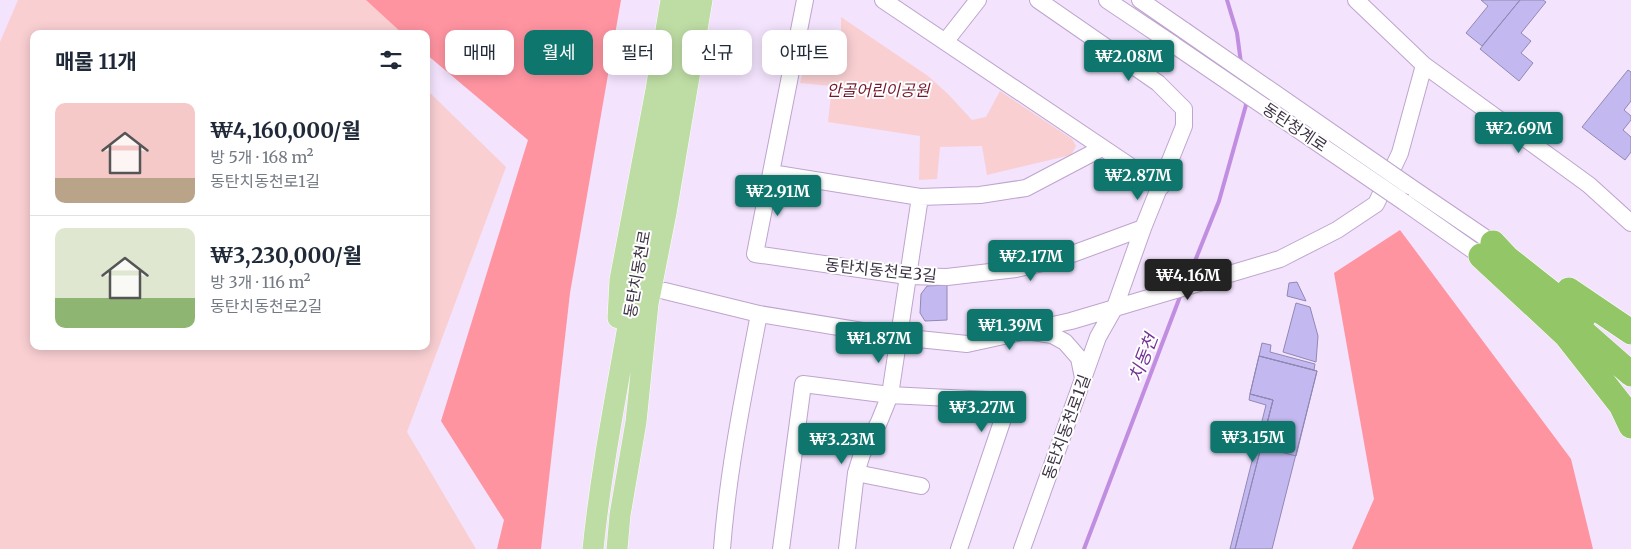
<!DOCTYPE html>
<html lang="ko">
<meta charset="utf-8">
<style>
:root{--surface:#fff;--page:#f6f6f7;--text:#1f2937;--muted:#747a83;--line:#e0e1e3;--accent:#0f766e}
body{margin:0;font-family:Merriweather,"Noto Sans KR",serif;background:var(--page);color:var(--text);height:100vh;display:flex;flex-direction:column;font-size:19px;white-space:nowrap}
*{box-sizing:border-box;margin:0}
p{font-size:16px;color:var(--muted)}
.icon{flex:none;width:28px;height:28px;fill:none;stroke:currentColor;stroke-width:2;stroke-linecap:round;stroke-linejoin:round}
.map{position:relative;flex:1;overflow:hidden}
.side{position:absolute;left:30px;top:30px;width:400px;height:320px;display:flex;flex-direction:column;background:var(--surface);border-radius:10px;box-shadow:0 2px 12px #0003}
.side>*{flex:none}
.banner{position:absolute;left:445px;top:30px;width:475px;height:45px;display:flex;gap:10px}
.price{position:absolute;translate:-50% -42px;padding:0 11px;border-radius:5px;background:var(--accent);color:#fff;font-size:16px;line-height:32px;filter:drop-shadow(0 1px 2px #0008)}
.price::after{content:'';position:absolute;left:50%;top:30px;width:15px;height:11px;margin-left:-8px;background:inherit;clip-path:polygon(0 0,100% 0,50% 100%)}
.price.active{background:#222;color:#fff}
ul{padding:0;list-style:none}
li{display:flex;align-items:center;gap:15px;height:125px;padding:0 25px}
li+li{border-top:1px solid var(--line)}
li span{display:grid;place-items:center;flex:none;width:140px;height:100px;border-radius:10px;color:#555}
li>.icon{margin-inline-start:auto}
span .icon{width:60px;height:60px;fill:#fffc;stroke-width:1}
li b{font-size:21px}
h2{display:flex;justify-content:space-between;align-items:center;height:60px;padding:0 25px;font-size:21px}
.pill{padding:0 18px;border-radius:10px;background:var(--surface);box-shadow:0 2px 12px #0003;font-size:18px;line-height:45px}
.pill.active{background:var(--accent);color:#fff}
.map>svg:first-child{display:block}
</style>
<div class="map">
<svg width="1631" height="549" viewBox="0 0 1631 549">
<rect width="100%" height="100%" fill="#f3e3fd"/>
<path fill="#f9cfd2" d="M18 0H417L407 34H34V346H426V89L506 167 407 432 476 549H0V42Z
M841 17 928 76 948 94 972 120 986 117 1000 91 1072 139 1076 146 1071 155 987 175 982 146 940 147 937 179 919 180 920 136 828 122 832 86 800 83 805 64 841 70Z"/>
<path fill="#ff94a1" d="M366 0H621L570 293 541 549H497L504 520 441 421 528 140 426 54V34H403Z
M1400 230 1571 459 1593 549H1352L1374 499 1334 273Z"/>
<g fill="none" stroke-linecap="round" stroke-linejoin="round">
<path stroke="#c18de0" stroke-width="4" d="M1227 0 1237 33 1241 63
M1187 281 1219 201 1246 105 1245 100
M1084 549 1181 294"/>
</g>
<path fill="#c3b9f0" stroke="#9088b4" d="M1481 0H1520L1482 46 1466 33 1488 6Z
M1520 0H1543L1546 2 1521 33 1531 41 1521 53 1533 63 1519 81 1480 49Z
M1628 70 1631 72V101L1624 110 1631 116V120L1623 130 1631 137V152L1625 160 1582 127Z
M1297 282 1306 301 1287 296 1289 283Z
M947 285V320L925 321 920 313 921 294 927 286Z
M1296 303 1310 307 1318 336 1316 362 1283 352Z
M1262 343 1271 345 1270 352 1315 364 1314 370 1259 356Z
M1259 356 1317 371 1272 549H1235L1273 400 1250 394Z
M1259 356 1317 371 1296 456 1261 447 1273 400 1250 394Z
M1250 394 1273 400 1235 549H1230L1266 405 1249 400Z"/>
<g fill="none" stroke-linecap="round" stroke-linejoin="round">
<g stroke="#bea4ce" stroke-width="18">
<path id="minor" d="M805 0 755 254 907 276 947 277 1016 269 1056 260 1143 228
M883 0 1161 187
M1107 0 1174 45
M1140 0 1185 31
M1356 0 1424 65 1589 185 1631 223
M945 42 978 0
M771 173 920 197 980 195 1026 188 1102 148
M1409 186 1493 243
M1404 202 1481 256
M665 291 759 314 899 337 967 344 1071 321 1280 259 1337 230 1376 204 1400 153 1424 65
M1033 332 1052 335 1065 342 1079 358 1083 378
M856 473 921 486
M722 549C728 470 744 392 759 314
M781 549 803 384 890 395 1009 401 959 549
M847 549 856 473 862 454 879 422 890 395 920 197
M1022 549 1098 337 1115 307 1143 228 1184 126V109L1158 83 1038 0"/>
</g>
<g stroke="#fff" stroke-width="22">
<path id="major" d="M618 318 620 280 656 90 671 0
M593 549C600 480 613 411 625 343 645 229 666 114 687 0
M617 549 620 515 636 422 648 304 666 213 702 0"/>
</g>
<g stroke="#fff" stroke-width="26">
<path id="highway" d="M1493 243 1507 258 1583 318
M1481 256 1566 335 1621 405 1631 426
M1569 290 1631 332
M1563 314 1631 374"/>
</g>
<use href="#minor" stroke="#fff" stroke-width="16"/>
<use href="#major" stroke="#bedda4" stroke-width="21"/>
<use href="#highway" stroke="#92c667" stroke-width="25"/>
<g stroke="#bea4ce" stroke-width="18" stroke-linecap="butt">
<path id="minor-bridge" d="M1185 31 1409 186
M1174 45 1404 202"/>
</g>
<use href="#minor-bridge" stroke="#fff" stroke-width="16"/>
</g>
<g text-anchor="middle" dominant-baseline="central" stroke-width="4" stroke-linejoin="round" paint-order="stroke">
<g font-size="16" font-style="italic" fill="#75182e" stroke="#fff">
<text x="878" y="90">안골어린이공원</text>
</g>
<g font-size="16" fill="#3e3344" stroke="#fff">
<text transform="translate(1295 127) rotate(34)">동탄청계로</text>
<text transform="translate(881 270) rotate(6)">동탄치동천로3길</text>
<text transform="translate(637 274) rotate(-80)">동탄치동천로</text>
<text transform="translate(1066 427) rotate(-70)">동탄치동천로1길</text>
</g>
<g font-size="18" font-style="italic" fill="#753495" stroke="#fff">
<text transform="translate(1143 358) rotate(-69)">치동천</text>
</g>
</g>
</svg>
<b class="price" style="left:1129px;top:82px">₩2.08M</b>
<b class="price" style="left:1519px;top:154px">₩2.69M</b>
<b class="price" style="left:1138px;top:201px">₩2.87M</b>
<b class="price" style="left:778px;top:217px">₩2.91M</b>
<b class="price" style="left:1031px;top:282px">₩2.17M</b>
<b class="price active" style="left:1188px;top:301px">₩4.16M</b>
<b class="price" style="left:1010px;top:351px">₩1.39M</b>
<b class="price" style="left:879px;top:364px">₩1.87M</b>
<b class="price" style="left:982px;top:433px">₩3.27M</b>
<b class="price" style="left:1253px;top:463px">₩3.15M</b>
<b class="price" style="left:842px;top:465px">₩3.23M</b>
<div class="banner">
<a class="pill">매매</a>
<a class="pill active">월세</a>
<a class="pill">필터</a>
<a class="pill">신규</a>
<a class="pill">아파트</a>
</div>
<section class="side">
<h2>매물 11개<svg class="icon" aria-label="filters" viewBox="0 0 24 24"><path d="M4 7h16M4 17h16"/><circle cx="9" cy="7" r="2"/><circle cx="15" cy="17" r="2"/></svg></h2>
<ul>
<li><span style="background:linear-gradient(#f6c9c9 75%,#b9a48a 0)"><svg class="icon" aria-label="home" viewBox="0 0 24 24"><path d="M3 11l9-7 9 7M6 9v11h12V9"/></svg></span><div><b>₩4,160,000/월</b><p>방 5개 · 168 m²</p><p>동탄치동천로1길</p></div></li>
<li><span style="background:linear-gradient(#dfe7d0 70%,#8fb573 0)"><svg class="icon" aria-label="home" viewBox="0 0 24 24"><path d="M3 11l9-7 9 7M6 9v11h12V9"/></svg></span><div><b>₩3,230,000/월</b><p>방 3개 · 116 m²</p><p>동탄치동천로2길</p></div></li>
</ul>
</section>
</div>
